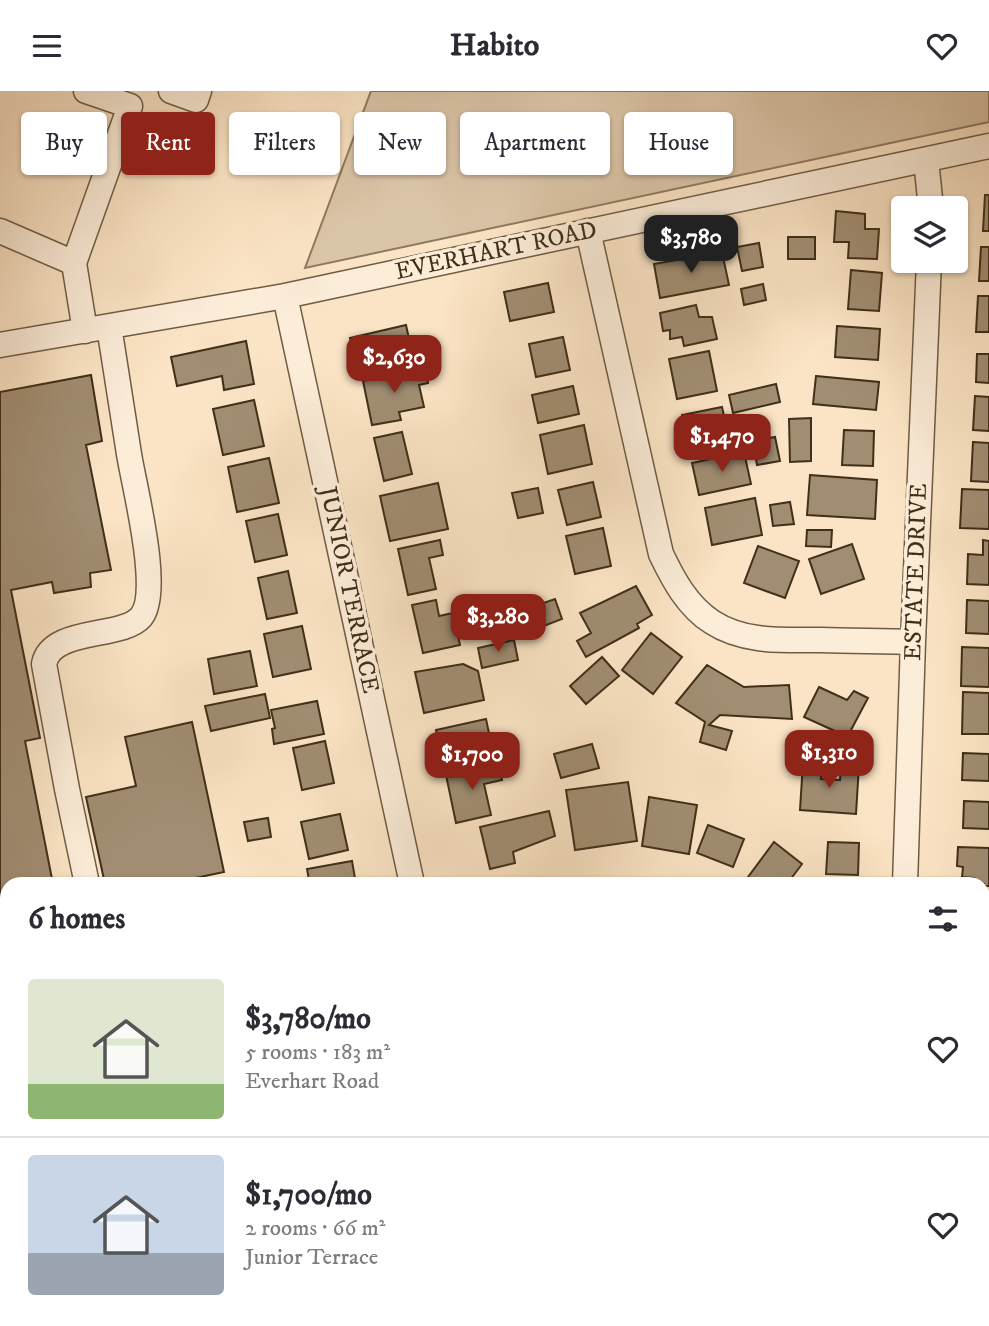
<!DOCTYPE html>
<meta charset="utf-8">
<style>
:root{--surface:#fff;--page:#f2f2f3;--text:#2b2b33;--muted:#7c7c81;--line:#e1e1e2;--accent:#8f2418}
body{margin:0;font-family:"IM FELL DW Pica",serif;background:var(--page);color:var(--text);height:100vh;display:flex;flex-direction:column;font-size:26px;white-space:nowrap}
*{box-sizing:border-box;margin:0}
p{font-size:23px;color:var(--muted)}
.icon{flex:none;width:38px;height:38px;fill:none;stroke:currentColor;stroke-width:2;stroke-linecap:round;stroke-linejoin:round}
.map{position:relative;flex:1;overflow:hidden}
.side{position:absolute;left:0px;top:786px;width:990px;height:450px;display:flex;flex-direction:column;background:var(--surface);border-radius:21px 21px 0 0;box-shadow:0 2px 5px #0004}
.side>*{flex:none}
.hud{position:absolute;left:21px;top:21px;width:948px;height:63px;display:flex;gap:14px}
.tools{position:absolute;left:891px;top:105px;display:grid;gap:14px}
.tools a{display:grid;place-items:center;width:77px;height:77px;border-radius:7px;background:var(--surface);box-shadow:0 2px 5px #0004;font-size:35px}
.price{position:absolute;translate:-50% -60px;padding:0 16px;border-radius:14px;background:var(--accent);color:#fff;font-size:23px;line-height:46px;filter:drop-shadow(0 2px 4px #0008)}
.price::after{content:'';position:absolute;left:50%;top:42px;width:21px;height:16px;margin-left:-10px;background:inherit;clip-path:polygon(0 0,100% 0,50% 100%)}
.price.current{background:#222;color:#fff}
ul{padding:0;list-style:none}
li{display:flex;align-items:center;gap:21px;height:175px;padding:0 28px}
li+li{border-top:2px solid var(--line)}
li span{display:grid;place-items:center;flex:none;width:196px;height:140px;border-radius:7px;color:#555}
li>.icon{margin-inline-start:auto}
span .icon{width:84px;height:84px;fill:#fffc;stroke-width:1}
li b{font-size:30px}
h2{display:flex;justify-content:space-between;align-items:center;height:84px;padding:0 28px;font-size:30px}
.tag{padding:0 24px;border-radius:7px;background:var(--surface);box-shadow:0 2px 5px #0004;font-size:24px;line-height:63px}
.tag.current{background:var(--accent);color:#fff}
header{display:flex;justify-content:space-between;align-items:center;height:91px;padding:0 28px;background:var(--surface);font-size:32px;font-weight:800}
.map>svg:first-child{display:block}
</style>
<header><svg class="icon" aria-label="menu" viewBox="0 0 24 24"><path d="M4 6h16M4 12h16M4 18h16"/></svg>Habito<svg class="icon" aria-label="heart" viewBox="0 0 24 24"><path d="M12 20l-8-8c-3-5 5-10 8-4 3-6 11-1 8 4z"/></svg></header>
<div class="map">
<svg width="989" height="1235" viewBox="0 0 989 1235">
<rect width="100%" height="100%" fill="#fbe4c5"/>
<filter id="stains"><feTurbulence type="fractalNoise" baseFrequency=".00286" numOctaves="4"/><feColorMatrix values="0 0 0 0 .2 0 0 0 0 .09 0 0 0 0 .02 0 0 0 .5 -.17"/></filter>
<radialGradient id="worn" r=".72"><stop offset=".6" stop-color="#630" stop-opacity="0"/><stop offset="1" stop-color="#630" stop-opacity=".3"/></radialGradient>
<path fill="#dbc5a8" stroke="#8e7a60" stroke-width="2" d="M371 0H989V31L305 177Z"/>
<path fill="#a18d72" stroke="#402f19" stroke-width="2" d="M985 104H989V140H983Z
M836 120 865 123V138H879L877 168 848 167 849 151H834Z
M788 146H815V168H788Z
M759 152 763 176 742 180 737 156Z
M981 156H989V190H979Z
M722 161 729 194 660 207 654 173Z
M851 179 882 182 879 220 848 218Z
M548 192 554 221 510 230 504 201Z
M763 193 766 209 744 214 741 198Z
M978 205H989V241H976Z
M696 214 699 226H712L717 248 684 255 682 246 670 248V239L663 240 660 222Z
M406 234 413 266 357 279 350 247Z
M837 235 880 238 878 269 835 266Z
M563 246 570 279 536 286 529 253Z
M246 250 254 293 224 299 222 285 177 295 171 266Z
M709 260 717 300 677 308 669 268Z
M977 263H989V292L976 291Z
M426 277 428 292 419 294 424 316 399 321 401 329 372 334 363 290Z
M91 284 102 350 86 354 111 479 90 482 91 496 54 502 52 491 11 499 40 647 25 650 53 793H7V890L0 891V301Z
M816 285 879 291 876 319 813 313Z
M776 293 780 311 733 322 729 304Z
M573 295 579 323 538 332 532 304Z
M975 305 989 306V340L973 339Z
M254 309 264 355 223 364 213 318Z
M722 316 729 348 688 356 682 324Z
M811 327V370L790 371 789 328Z
M584 334 592 373 548 383 540 344Z
M844 339 874 340 873 375 842 374Z
M402 341 412 383 384 390 374 347Z
M775 346 780 370 757 374 753 350Z
M973 351 989 352V391L971 390Z
M744 361 751 393 699 404 692 372Z
M269 367 279 412 237 421 228 376Z
M810 384 877 389 875 428 807 424Z
M593 391 601 426 567 434 558 399Z
M438 392 448 438 390 450 380 405Z
M538 397 543 422 518 427 512 402Z
M962 398 989 399V438L960 437Z
M755 407 762 444 712 454 705 417Z
M790 411 794 433 773 435 770 414Z
M278 423 287 464 255 471 246 430Z
M603 437 611 475 575 483 566 445Z
M807 439H832L831 456 806 455Z
M440 449 443 464 429 467 436 498 408 504 398 458Z
M983 449 989 450V494L967 493 968 463 983 464Z
M852 453 864 488 821 503 809 468Z
M758 455 799 470 785 507 744 492Z
M288 480 297 522 267 528 258 487Z
M636 495 652 524 637 533 639 537 586 566 577 550 591 542 580 522Z
M555 508 562 528 536 538 529 517Z
M436 509 439 525 453 522 460 554 423 562 412 514Z
M967 509 989 510V543L966 542Z
M302 535 311 578 273 586 264 543Z
M651 542 682 566 653 603 622 579Z
M514 549 518 569 482 577 478 557Z
M962 556 989 557V596L961 595Z
M250 560 257 595 214 603 208 568Z
M602 566 619 585 586 613 570 595Z
M463 573 478 580 484 609 424 622 415 581Z
M707 574 744 596 789 594 792 628 720 624 709 634 732 640 726 659 700 651 705 631 676 612Z
M819 596 847 609 854 600 868 607 851 639 859 645 857 666 836 664 837 641 804 626Z
M963 601 989 602V643H962Z
M265 603 270 627 211 640 205 615Z
M317 610 324 643 274 653 272 638 275 637 271 619Z
M486 628 494 666 444 676 436 639Z
M192 631 224 781 167 793H105L86 706 136 695 125 646Z
M325 650 334 692 302 699 293 657Z
M592 653 599 677 561 687 554 663Z
M963 662 989 663V690L962 689Z
M803 671 822 672 821 688 840 689 841 673 859 674 856 723 800 719Z
M499 673 502 689 484 693 491 724 456 732 446 684Z
M628 691 637 750 575 759 566 699Z
M649 706 697 714 689 763 642 755Z
M964 710 989 711V738L963 737Z
M549 720 555 745 513 761 515 772 490 778 480 736Z
M340 723 348 759 309 768 301 731Z
M268 727 271 746 248 750 244 731Z
M708 734 744 748 733 776 697 762Z
M774 751 802 773 787 793H757L748 786Z
M828 751 859 752 858 784 826 783Z
M958 756 989 757V795H984V793H973L974 787 962 786 963 776 957 775Z
M352 770 356 793H292L309 789 307 778Z
M984 811H989V838H984Z
M984 1143H986L987 1202H984Z
M194 1228H210L211 1235H187L186 1230Z
M235 1228H272L274 1235H237Z
M706 1228H750V1230L707 1235Z"/>
<g fill="none" stroke-linecap="round" stroke-linejoin="round">
<g stroke="#6f5c44" stroke-width="27">
<path id="minor" d="M171 0 196 9 199 0
M926 69 931 117
M0 140 74 172 85 240
M588 140 661 463C673 488 687 515 712 531 744 552 784 549 821 549 852 550 882 550 913 551
M74 172 130 15 86 0
M285 205 412 793
M0 254 285 205 989 55
M87 793 67 698 44 573C51 536 122 548 141 526 162 501 134 395 129 363 122 320 116 278 109 236
M905 793 913 551 929 170
M984 932H989
M0 934 7 933
M333 1228 335 1235
M822 1228 823 1235"/>
</g>
<use href="#minor" stroke="#fcedd9" stroke-width="24"/>
</g>
<g text-anchor="middle" dominant-baseline="central" stroke-width="7" stroke-linejoin="round" paint-order="stroke">
<g font-size="24" fill="#402f19" stroke="#fcedd9">
<text transform="translate(496 160) rotate(-12)">EVERHART ROAD</text>
<text transform="translate(916 481) rotate(-88)">ESTATE DRIVE</text>
<text transform="translate(349 499) rotate(78)">JUNIOR TERRACE</text>
</g>
</g>
<rect width="100%" height="100%" filter="url(#stains)"/>
<rect width="100%" height="100%" fill="url(#worn)"/>
</svg>
<div class="tools">
<a><svg class="icon" aria-label="layers" viewBox="0 0 24 24"><path d="M12 4l9 5-9 5-9-5zM3 14l9 5 9-5"/></svg></a>
</div>
<b class="price current" style="left:691px;top:184px">$3,780</b>
<b class="price" style="left:394px;top:304px">$2,630</b>
<b class="price" style="left:722px;top:383px">$1,470</b>
<b class="price" style="left:498px;top:563px">$3,280</b>
<b class="price" style="left:829px;top:699px">$1,310</b>
<b class="price" style="left:472px;top:701px">$1,700</b>
<div class="hud">
<a class="tag">Buy</a>
<a class="tag current">Rent</a>
<a class="tag">Filters</a>
<a class="tag">New</a>
<a class="tag">Apartment</a>
<a class="tag">House</a>
</div>
<section class="side">
<h2>6 homes<svg class="icon" aria-label="filters" viewBox="0 0 24 24"><path d="M4 7h16M4 17h16"/><circle cx="9" cy="7" r="2"/><circle cx="15" cy="17" r="2"/></svg></h2>
<ul>
<li><span style="background:linear-gradient(#dfe7d0 75%,#8fb573 0)"><svg class="icon" aria-label="home" viewBox="0 0 24 24"><path d="M3 11l9-7 9 7M6 9v11h12V9"/></svg></span><div><b>$3,780/mo</b><p>5 rooms · 183 m²</p><p>Everhart Road</p></div><svg class="icon" aria-label="heart" viewBox="0 0 24 24"><path d="M12 20l-8-8c-3-5 5-10 8-4 3-6 11-1 8 4z"/></svg></li>
<li><span style="background:linear-gradient(#c9d6e8 70%,#9aa5b1 0)"><svg class="icon" aria-label="home" viewBox="0 0 24 24"><path d="M3 11l9-7 9 7M6 9v11h12V9"/></svg></span><div><b>$1,700/mo</b><p>2 rooms · 66 m²</p><p>Junior Terrace</p></div><svg class="icon" aria-label="heart" viewBox="0 0 24 24"><path d="M12 20l-8-8c-3-5 5-10 8-4 3-6 11-1 8 4z"/></svg></li>
</ul>
</section>
</div>
